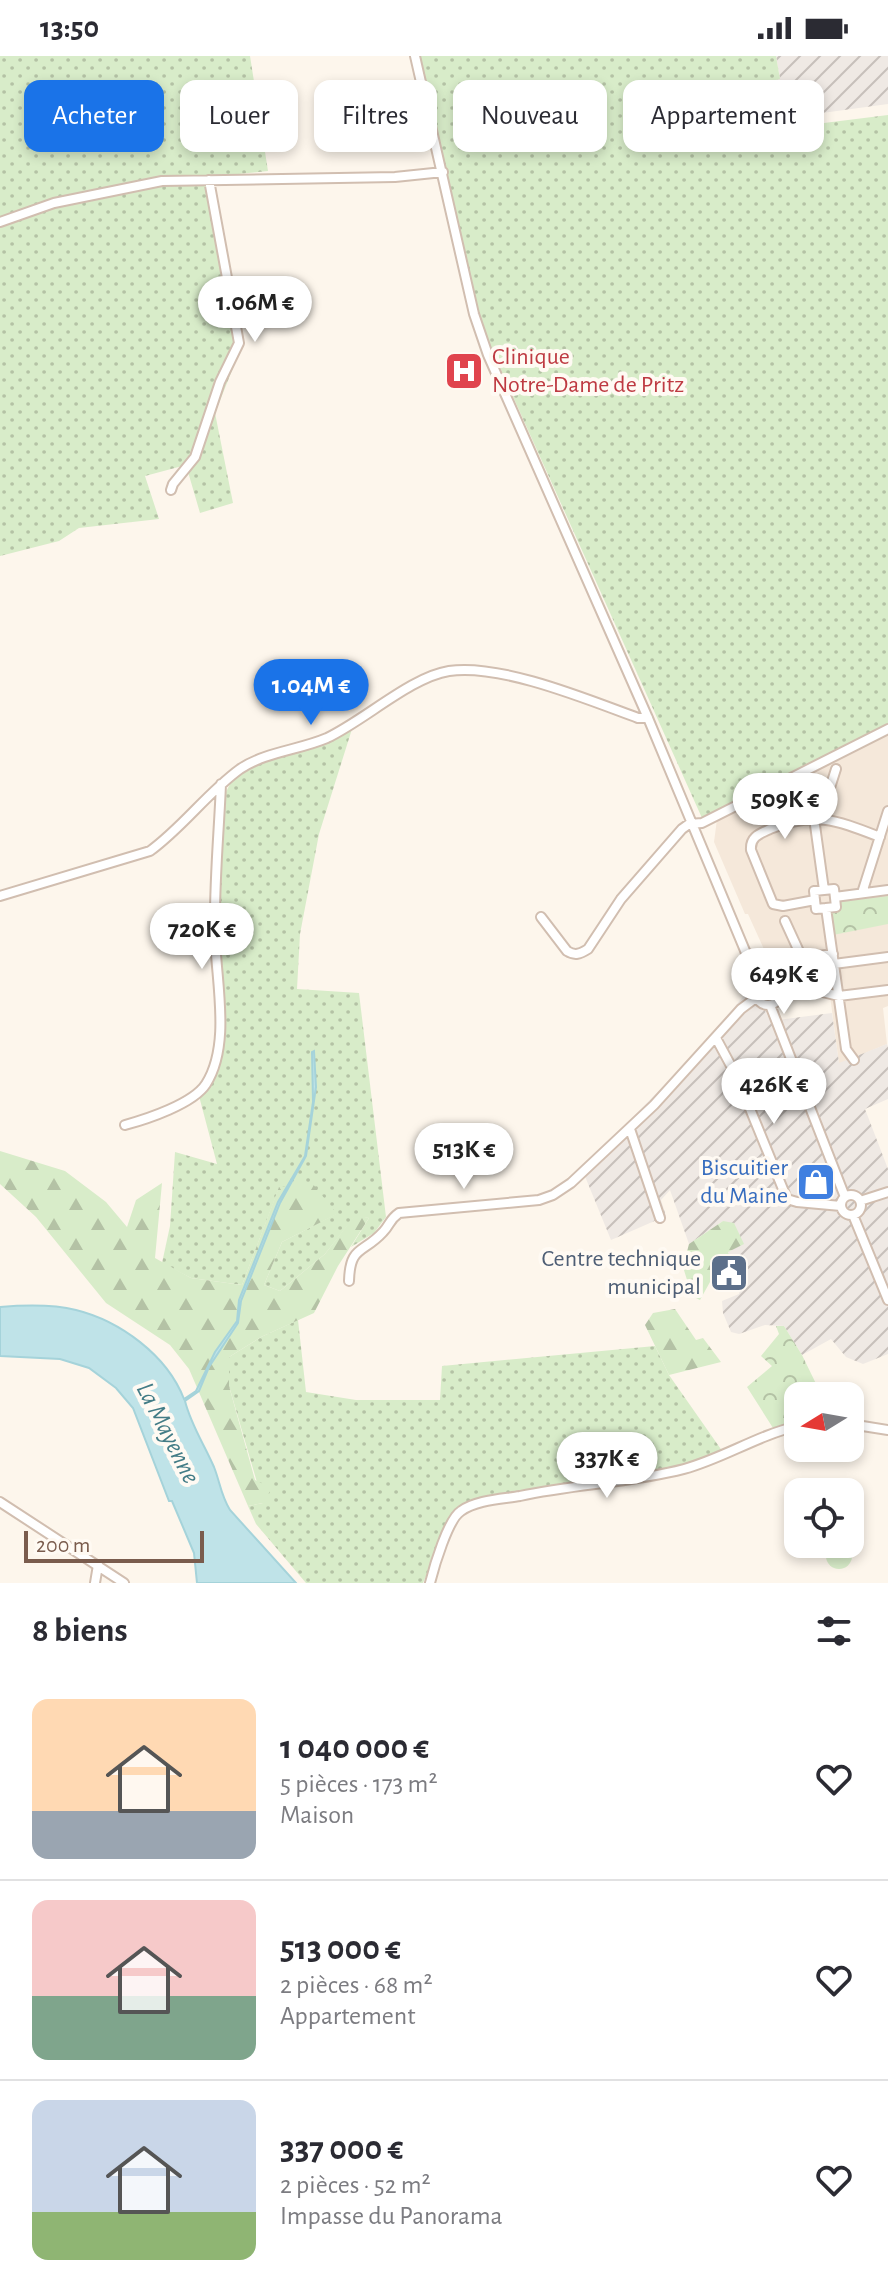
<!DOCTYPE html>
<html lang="fr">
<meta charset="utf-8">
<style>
:root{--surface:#fff;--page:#f2f2f3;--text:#2b2b33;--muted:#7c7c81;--line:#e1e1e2;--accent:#1a73e8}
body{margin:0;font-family:"Alegreya Sans",sans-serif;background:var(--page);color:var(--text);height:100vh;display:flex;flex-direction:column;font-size:30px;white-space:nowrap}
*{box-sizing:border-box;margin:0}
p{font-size:26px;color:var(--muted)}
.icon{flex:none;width:44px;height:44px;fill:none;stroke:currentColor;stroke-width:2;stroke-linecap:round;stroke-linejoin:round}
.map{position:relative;height:1527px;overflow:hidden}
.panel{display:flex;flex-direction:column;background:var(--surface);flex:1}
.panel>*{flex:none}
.top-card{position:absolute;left:24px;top:24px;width:840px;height:72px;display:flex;gap:16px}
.needle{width:52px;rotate:259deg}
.controls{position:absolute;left:784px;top:1326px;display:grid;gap:16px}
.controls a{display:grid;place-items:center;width:80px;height:80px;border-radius:16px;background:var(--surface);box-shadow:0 4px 12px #0003;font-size:40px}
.scale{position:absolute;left:24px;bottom:20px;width:180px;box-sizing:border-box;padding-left:8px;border:4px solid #7a5c4d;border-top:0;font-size:22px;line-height:28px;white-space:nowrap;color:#7a5c4d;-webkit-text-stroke:6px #fffaf3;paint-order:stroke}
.price{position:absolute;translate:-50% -68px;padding:0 18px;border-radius:28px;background:#fff;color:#222;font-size:26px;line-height:52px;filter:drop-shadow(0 2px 4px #0008)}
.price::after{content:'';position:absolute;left:50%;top:48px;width:24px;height:18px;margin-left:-12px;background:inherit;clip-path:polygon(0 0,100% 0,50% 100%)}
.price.active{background:var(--accent);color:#fff}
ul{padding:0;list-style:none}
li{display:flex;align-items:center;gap:24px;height:200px;padding:0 32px}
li+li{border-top:2px solid var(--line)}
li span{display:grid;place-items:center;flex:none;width:224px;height:160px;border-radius:16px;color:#555}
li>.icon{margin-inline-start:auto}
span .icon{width:96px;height:96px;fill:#fffc;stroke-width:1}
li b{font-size:34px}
h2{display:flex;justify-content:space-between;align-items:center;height:96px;padding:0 32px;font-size:34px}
.pill{padding:0 28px;border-radius:16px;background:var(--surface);box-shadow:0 4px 12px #0003;font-size:28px;line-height:72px}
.pill.active{background:var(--accent);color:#fff}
.status{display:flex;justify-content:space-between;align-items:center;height:56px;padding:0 40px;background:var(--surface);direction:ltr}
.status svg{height:22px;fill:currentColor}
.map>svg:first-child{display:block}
</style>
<div class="status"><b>13:50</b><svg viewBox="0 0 49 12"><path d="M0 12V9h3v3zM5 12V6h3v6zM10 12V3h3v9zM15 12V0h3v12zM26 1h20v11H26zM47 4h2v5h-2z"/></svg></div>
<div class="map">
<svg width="888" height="1527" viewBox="0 0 888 1527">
<defs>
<pattern id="industrial-furrows" width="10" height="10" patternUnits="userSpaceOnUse" patternTransform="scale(2)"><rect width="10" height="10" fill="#efe9e4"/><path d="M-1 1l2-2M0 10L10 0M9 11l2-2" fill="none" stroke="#c7c0bb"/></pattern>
<pattern id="grass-dots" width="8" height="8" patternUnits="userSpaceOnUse" patternTransform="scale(2)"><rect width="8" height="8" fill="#d8ecc9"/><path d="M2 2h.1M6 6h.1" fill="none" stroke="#b4c2a5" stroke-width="1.8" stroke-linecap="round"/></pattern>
<pattern id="forest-firs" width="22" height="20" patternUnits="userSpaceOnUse" patternTransform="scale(2)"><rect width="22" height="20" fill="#d8ecc9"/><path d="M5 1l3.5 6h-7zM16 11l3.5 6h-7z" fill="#b4c2a5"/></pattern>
<pattern id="park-crowns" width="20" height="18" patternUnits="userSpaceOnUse" patternTransform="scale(2)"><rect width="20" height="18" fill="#d8ecc9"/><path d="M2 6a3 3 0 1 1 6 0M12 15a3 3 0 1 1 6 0" fill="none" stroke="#b4c2a5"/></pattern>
</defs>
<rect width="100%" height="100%" fill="#fdf6ec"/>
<path fill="#f5e8da" d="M888 668V950L883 952 887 988 839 1008 829 932 794 924 772 911 748 858H745L714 786 718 756Z"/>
<path fill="url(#industrial-furrows)" d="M776 0H888V48L734 69 727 35 780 23Z
M753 929 770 965 832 957 839 1007 887 988 888 991V1043L865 1053 888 1113V1298L863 1308 846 1301 831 1283 802 1299 784 1270 765 1269 739 1278 731 1276 723 1257 722 1245 739 1238 741 1230 733 1223 736 1215 728 1196 723 1165 689 1188 670 1134 661 1144 666 1160 611 1184 582 1113 691 1002Z"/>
<path fill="url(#grass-dots)" d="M0 0H250L268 115 210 121 243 287 215 357 233 447 200 457 186 409 145 420 159 463 79 472 59 485 0 500Z
M415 0H776L780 23 727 35 736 78 888 59V668L702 762 480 267Z
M352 673 319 778 300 878 297 933 359 937 386 1161 374 1177 351 1191 369 1162 355 1160 325 1198 280 1235 264 1229 282 1186 336 1158 279 1132 242 1229 191 1222 162 1207 170 1170 175 1096 217 1108 199 1040 217 1017 222 959 217 864 223 742 235 718Z
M298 1264 306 1336 356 1344H440L442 1310 655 1290 669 1319 725 1399 611 1427 456 1452 423 1527H306L256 1468 248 1450 263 1447 229 1330V1301L261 1281Z"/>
<path fill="url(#forest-firs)" d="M0 1095 65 1115 106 1146 127 1171 136 1144 162 1127 155 1202 191 1222 242 1229 279 1131 312 1127 337 1158 282 1186 264 1229 280 1235 325 1198 355 1159 369 1162 338 1210 314 1257 261 1281 229 1301V1330L255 1424 272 1432 263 1447 248 1450 189 1313 170 1289 106 1247 36 1161 0 1128Z
M723 1165 734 1167 744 1188 728 1196 736 1215 733 1223 722 1218 710 1226 700 1244 692 1240 683 1211 689 1188Z
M675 1253 696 1284 703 1282 721 1306 669 1319 645 1269 653 1257Z"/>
<path fill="url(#park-crowns)" d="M888 840V868L833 879 831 856 840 854 839 846Z
M776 1270H784L802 1299 822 1340H798V1367L773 1372 747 1331 772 1310 761 1300 779 1278Z"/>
<path fill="#d8ecc9" d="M826 1500a13 13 0 1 1 26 0a13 13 0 1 1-26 0Z"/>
<path fill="#bfe3e8" stroke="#a5d3da" stroke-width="2" d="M314 995 316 1031 306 1100 280 1147 241 1245 238 1267 209 1311 199 1335 185 1345C191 1369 204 1388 214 1411 220 1426 221 1440 230 1454L296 1527H197L194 1497 172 1445H169L133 1352 116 1332 89 1312 60 1303 0 1300V1251C24 1249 52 1248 76 1254 120 1265 167 1299 184 1343L196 1335 215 1296 237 1265 239 1244 278 1146 305 1100 313 1046 312 996Z"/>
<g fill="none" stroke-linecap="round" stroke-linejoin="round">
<g stroke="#d1beb0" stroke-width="12">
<path id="minor" d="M415 0 474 258 488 299 648 662 751 909 761 926
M0 166 54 147 162 125 395 121 443 116
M171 434 173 428 195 401 220 326 239 287 209 124
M814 762 824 834
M820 763 836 713
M834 833 836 851 816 853 814 835Z
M862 837 888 755
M0 840 150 795C183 771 207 737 240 713 265 696 299 694 327 682 365 664 411 621 449 615 500 607 589 644 638 662H648
M835 841 888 834
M815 844 783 850 773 848 751 794C750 781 759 778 770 773 815 755 836 764 880 781
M826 852 846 993 854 1004
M541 861 567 895C575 900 580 898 588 893L621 843 682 773 689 768 702 767 888 673
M785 865 802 902 833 898
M834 908 888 901
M756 937a12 12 0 1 1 24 0a12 12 0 1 1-24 0Z
M780 935 810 933 839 940 888 934
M770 949 845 1141
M716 982 737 1021 787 1143 797 1146 841 1150
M125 1069C147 1063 193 1048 206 1028 232 987 215 922 215 876 214 827 219 777 221 728
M630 1073 660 1162
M841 1149a10 10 0 1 1 20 0a10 10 0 1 1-20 0Z
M860 1145 888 1136
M853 1159 888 1244
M349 1225C350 1189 363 1198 383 1176 390 1169 389 1164 399 1157L539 1144 553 1139 571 1127 654 1049 741 953 757 941
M850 1368 888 1374
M0 1446 124 1527
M95 1527 98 1509
M430 1527C434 1511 448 1463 461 1455 476 1444 502 1443 520 1440 574 1428 630 1427 684 1413 724 1402 758 1379 798 1370"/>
</g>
<use href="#minor" stroke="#fff" stroke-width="8"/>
</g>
<defs>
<g id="hospital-square" transform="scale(2)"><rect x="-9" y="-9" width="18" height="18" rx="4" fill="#e0444e" stroke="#fffaf3"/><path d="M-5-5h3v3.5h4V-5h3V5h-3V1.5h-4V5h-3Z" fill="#fff"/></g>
<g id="shop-square" transform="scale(2)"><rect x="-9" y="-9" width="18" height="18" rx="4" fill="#3f7fe0" stroke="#fffaf3"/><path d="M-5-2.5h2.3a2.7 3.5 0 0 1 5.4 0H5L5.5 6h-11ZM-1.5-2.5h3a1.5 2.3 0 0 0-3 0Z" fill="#fff"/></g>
<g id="civic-square" transform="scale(2)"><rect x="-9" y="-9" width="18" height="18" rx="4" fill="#5c6f8a" stroke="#fffaf3"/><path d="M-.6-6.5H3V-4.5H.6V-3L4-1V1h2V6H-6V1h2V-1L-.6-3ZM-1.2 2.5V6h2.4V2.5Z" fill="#fff"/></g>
</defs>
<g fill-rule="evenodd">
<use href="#hospital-square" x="464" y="315"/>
<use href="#shop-square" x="816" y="1126"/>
<use href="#civic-square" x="729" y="1217"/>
</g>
<g text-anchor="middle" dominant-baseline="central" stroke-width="8" stroke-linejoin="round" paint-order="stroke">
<g font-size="24" fill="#be3a42" stroke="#fffaf3" text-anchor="start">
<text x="492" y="301">Clinique<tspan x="492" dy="28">Notre-Dame de Pritz</tspan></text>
</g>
<g font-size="24" fill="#366cbe" stroke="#fffaf3" text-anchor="end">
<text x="788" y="1112">Biscuitier<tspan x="788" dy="28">du Maine</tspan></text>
</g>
<g font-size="24" fill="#4e5e75" stroke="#fffaf3" text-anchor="end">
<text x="701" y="1203">Centre technique<tspan x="701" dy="28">municipal</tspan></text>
</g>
<g font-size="26" font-style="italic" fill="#437c86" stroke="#fffaf3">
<text transform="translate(168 1377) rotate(63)">La Mayenne</text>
</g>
</g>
</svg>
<div class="controls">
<a><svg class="needle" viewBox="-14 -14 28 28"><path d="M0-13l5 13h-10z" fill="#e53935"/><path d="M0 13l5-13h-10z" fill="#7c7c81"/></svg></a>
<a><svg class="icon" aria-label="locate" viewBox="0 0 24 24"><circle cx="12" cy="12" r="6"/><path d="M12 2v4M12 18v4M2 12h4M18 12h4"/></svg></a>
</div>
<div class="scale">200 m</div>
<b class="price" style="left:255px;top:288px">1.06M €</b>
<b class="price active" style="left:311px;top:671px">1.04M €</b>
<b class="price" style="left:785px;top:785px">509K €</b>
<b class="price" style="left:202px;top:915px">720K €</b>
<b class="price" style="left:784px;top:960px">649K €</b>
<b class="price" style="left:774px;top:1070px">426K €</b>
<b class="price" style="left:464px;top:1135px">513K €</b>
<b class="price" style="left:607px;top:1444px">337K €</b>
<div class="top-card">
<a class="pill active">Acheter</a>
<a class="pill">Louer</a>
<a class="pill">Filtres</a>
<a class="pill">Nouveau</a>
<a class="pill">Appartement</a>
</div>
</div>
<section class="panel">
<h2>8 biens<svg class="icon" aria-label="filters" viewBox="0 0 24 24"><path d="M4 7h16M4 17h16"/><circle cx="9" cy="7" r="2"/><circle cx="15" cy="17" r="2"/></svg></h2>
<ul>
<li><span style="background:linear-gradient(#ffd9b3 70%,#9aa5b1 0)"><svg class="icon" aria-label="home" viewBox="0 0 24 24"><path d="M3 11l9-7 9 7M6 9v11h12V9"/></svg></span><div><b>1 040 000 €</b><p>5 pièces · 173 m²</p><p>Maison</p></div><svg class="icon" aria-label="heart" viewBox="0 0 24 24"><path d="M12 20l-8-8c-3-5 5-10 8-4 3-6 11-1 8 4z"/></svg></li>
<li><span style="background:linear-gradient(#f6c9c9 60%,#7fa58c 0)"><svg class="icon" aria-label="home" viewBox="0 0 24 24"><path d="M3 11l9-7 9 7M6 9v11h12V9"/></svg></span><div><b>513 000 €</b><p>2 pièces · 68 m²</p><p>Appartement</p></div><svg class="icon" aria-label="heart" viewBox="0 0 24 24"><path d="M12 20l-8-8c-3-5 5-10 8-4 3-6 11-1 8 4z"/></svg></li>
<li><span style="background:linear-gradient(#c9d6e8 70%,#8fb573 0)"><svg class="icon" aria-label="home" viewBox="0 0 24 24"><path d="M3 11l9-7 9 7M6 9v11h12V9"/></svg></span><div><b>337 000 €</b><p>2 pièces · 52 m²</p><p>Impasse du Panorama</p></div><svg class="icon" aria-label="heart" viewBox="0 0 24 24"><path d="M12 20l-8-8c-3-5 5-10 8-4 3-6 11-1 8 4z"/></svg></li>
</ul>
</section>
